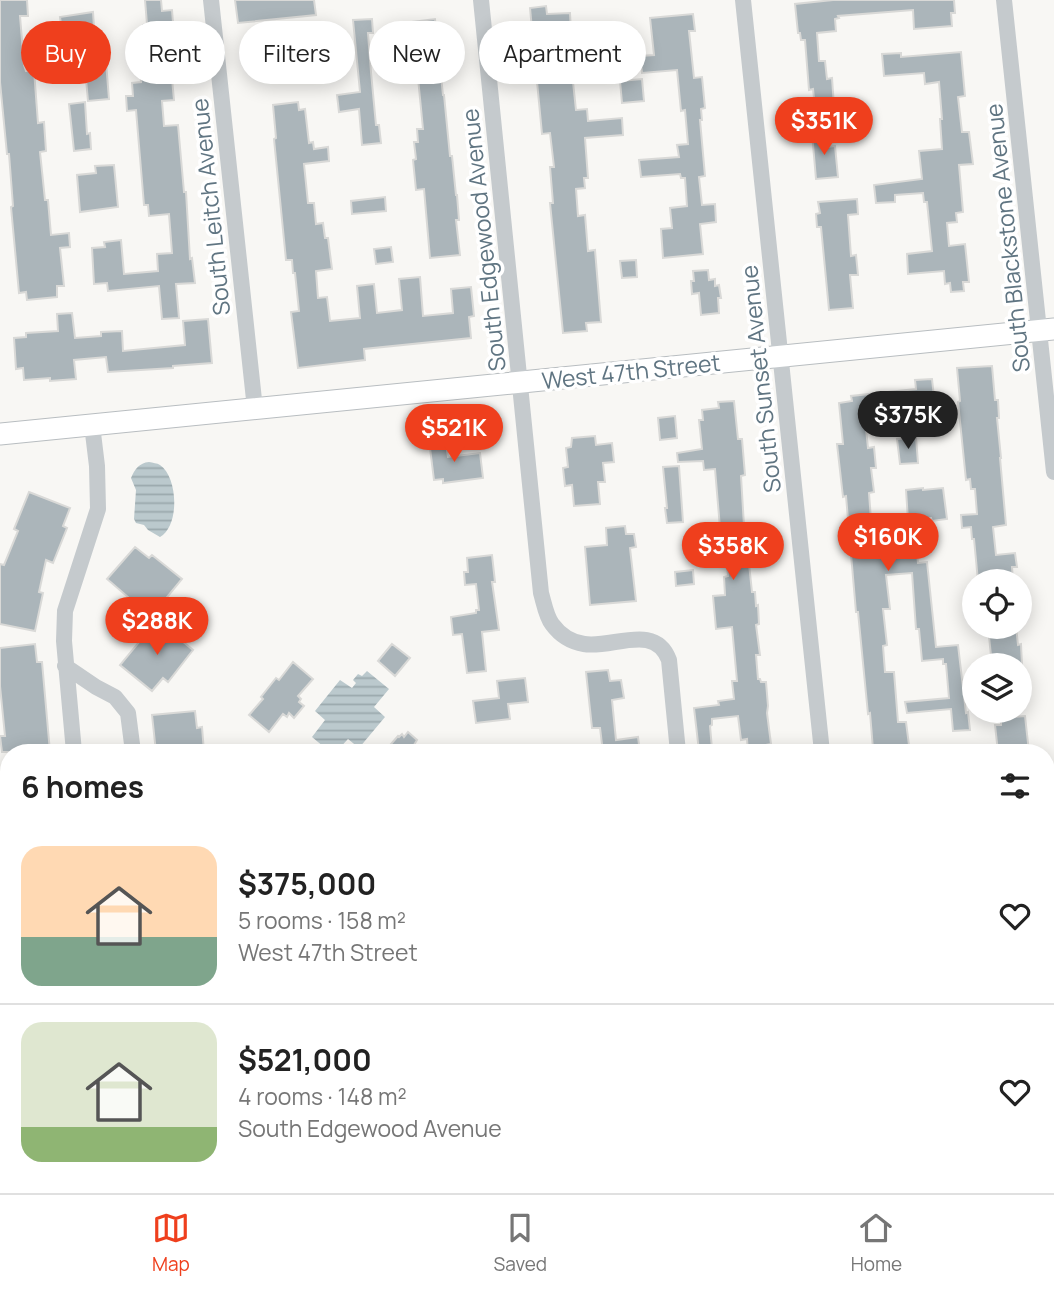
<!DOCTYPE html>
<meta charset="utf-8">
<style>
:root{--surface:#fff;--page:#f2f2f2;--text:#222;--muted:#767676;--line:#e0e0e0;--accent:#ef3f1d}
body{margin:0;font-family:Manrope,sans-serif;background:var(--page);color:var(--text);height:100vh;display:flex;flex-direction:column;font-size:26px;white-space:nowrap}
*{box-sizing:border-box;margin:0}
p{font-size:23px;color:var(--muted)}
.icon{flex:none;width:38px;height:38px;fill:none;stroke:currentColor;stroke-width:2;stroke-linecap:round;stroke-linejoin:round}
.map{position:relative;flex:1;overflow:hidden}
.side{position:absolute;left:0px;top:744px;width:1055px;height:450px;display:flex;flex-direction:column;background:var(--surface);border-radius:28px 28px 0 0;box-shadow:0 4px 18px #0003}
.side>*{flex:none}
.top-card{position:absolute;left:21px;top:21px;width:700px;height:63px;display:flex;gap:14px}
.buttons{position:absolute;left:962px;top:569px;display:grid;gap:14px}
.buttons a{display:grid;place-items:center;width:70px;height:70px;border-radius:50%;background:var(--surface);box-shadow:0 4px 18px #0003;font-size:35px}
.price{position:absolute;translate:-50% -60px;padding:0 16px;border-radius:24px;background:var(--accent);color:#fff;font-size:23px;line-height:46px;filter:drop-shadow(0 2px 4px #0008)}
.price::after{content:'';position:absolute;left:50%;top:42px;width:21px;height:16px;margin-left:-10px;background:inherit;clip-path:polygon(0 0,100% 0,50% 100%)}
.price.current{background:#222;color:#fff}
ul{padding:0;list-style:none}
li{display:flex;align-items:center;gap:21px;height:175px;padding:0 21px}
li+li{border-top:2px solid var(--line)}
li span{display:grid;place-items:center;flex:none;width:196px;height:140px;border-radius:21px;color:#555}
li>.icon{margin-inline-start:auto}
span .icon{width:84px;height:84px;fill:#fffc;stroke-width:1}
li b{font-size:30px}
h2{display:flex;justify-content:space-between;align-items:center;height:84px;padding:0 21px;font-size:30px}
.chip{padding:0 24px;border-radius:32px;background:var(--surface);box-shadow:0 4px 18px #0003;font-size:24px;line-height:63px}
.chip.current{background:var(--accent);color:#fff}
.tabs{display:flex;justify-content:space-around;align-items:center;height:98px;border-top:2px solid var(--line);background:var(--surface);font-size:19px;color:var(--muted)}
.tabs a{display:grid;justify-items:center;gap:4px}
.tabs .current{color:var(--accent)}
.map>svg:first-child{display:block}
</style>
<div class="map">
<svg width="1054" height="1193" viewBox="0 0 1054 1193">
<defs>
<pattern id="park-tufts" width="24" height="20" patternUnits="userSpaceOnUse" patternTransform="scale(1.75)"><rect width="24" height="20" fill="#d9e0d5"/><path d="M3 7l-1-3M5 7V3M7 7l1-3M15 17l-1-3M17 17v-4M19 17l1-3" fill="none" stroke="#b3bab2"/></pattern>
<pattern id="water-rules" width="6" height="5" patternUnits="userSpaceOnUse" patternTransform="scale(1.75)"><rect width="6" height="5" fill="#bbc9cd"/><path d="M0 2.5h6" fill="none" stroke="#9ba8ac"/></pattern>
</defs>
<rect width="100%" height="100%" fill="#f8f7f4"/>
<path fill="#d9e0d5" d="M1054 802V1193H737L736 1185H1046V803Z"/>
<path fill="url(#park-tufts)" d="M9 1146V1185H253L254 1193H0V1147Z"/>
<path fill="url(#water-rules)" d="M149 462C153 463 157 463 160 465 178 477 180 526 160 537L148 530 144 525 136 523 134 519 136 490 131 478C135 469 139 463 149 462Z
M367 671 389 689 374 707 385 717 359 748 348 739 336 752H330L312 737 325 720 315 711 340 680 352 688 356 683 353 680 358 674 362 676Z"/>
<path fill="#abb5ba" stroke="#d9d9d7" stroke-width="2" d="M0 0H27L28 16H20L24 65 26 71 34 70 38 123 44 122 46 151 40 152 45 200H48L51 235 69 233 70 247 60 248 64 286H57V297L27 300 26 292 19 293 11 207 13 206 9 154H7L0 82Z
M145 0H161L162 11 172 10 174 35 168 36 174 100 162 101 164 126 178 125 184 192H186L190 259 192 258 195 283 176 284 179 318 162 319 159 286 108 291 107 283 94 284 92 248 105 247 104 242 121 240 124 274 158 271 157 254 172 253 169 214 149 216 148 205H144L136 110 127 111 126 96H133L132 83 141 82 138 47 145 46 143 25 147 24Z
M235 0H314L316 15 238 23Z
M833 0H954L955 13H951L952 26 914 29 913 10 838 16 839 18 835 19 836 31 817 33 819 61H825L827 79 832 78 834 106 827 107 828 116 816 117 813 89 809 90 805 40H801L800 33H798L795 4Z
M546 6 547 14 570 13 571 32H565L567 56 557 57 560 83 573 82 576 110 587 109 588 121 622 118 623 135 585 138 588 178H584L585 188 576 189 578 216 585 215 588 251 595 250 601 322 586 323 587 331 563 333 550 203H553L550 167H554L550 133 542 134 530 8Z
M93 12 95 44 106 43 108 62H106L109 99 88 101 85 68 67 70 60 17Z
M693 14 695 31H689L694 78 702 77 705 108 701 109 702 120H700L705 176 699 177 702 205 715 204 716 222 700 224 703 254 663 258 661 229 672 228 670 208 687 206 685 178H681L680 174 641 177 639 160 679 157 677 145 688 144 685 110 681 111 677 70 642 73 640 56 654 55 650 18Z
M372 19 373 33H368L371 72 376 125H379L381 143 362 145 359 109 339 112 337 95 360 92 353 20Z
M435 19 443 95H444L450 156H452L456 195H457L459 220H456L460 255 430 258 424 189 416 190 413 160 416 159 414 142H418L417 129H423L418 78H414L413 66H420L417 41H413V37L404 38 403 26 412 25 411 22Z
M613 34 615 50H613L616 81 604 82 598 36Z
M961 52 965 96 958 97 962 132H969L973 164 959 165 963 212 956 213 957 222 947 223 949 246 965 244 969 282H963L964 291 951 292 950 283 945 284 944 271 908 274 907 254 932 251 927 202H924L923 193 895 195V202L876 203 874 185 922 179 919 151 942 149 940 119H942L939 82 925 84 924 73 884 76 882 54 901 53V57Z
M642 79 644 101 622 103 620 81Z
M85 102 87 134 90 133 91 149 74 151 69 104Z
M298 102 299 110 305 109 309 143 313 142 314 149 328 147 329 161 304 164 308 203H314L316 224 323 223 325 238H328L332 269 316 271 318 298 327 297 330 321 360 318 357 286 374 284 377 313 402 310 399 279 420 277 423 316 453 313 451 289 471 287 474 316 469 317 471 338 364 349 365 360 298 368 291 312 299 311 295 273H293L292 260H286L274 139 276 138 273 105Z
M825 132 827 147 835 146 838 177 816 179 812 133Z
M114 165 118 207 80 212 77 175 96 173 95 166Z
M385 197 386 211 352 214 351 201Z
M857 199 858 214 848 215 851 256 856 255 858 275H850L853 308 829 310 821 227H817L816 214 820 213 818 202Z
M391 247 393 262 376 264 374 249Z
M636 260 637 277 622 278 620 261Z
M708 270 709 280 715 279V286L719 285 721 298H718L719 313 701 315 699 293 692 294 691 281H694L693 271Z
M72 313 75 338 101 336V332L122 331 123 351 185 345 183 321 208 319 212 363 173 366V368L108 372 106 357 74 360 76 379 50 381V378L24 380 23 368 16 369 14 338 26 337V333L58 331 57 314Z
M992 366 995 400H998L999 418H997L1001 458H1000L1006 525 993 527 996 555 1015 553 1017 567H1012L1013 581H978L974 539H972L971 527 962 528 961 515 977 514 975 489H971L970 479 966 480 958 402 960 401 957 368Z
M932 379 936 415 922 417 921 408 886 411 887 416 865 419 868 448 874 447 876 468H871L874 492 869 493 871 520 883 519 886 549H893L894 556 917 553 918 563 927 562 936 647 958 645 966 713 968 712 970 730 953 731 951 709 907 713 905 702 949 698 946 664H943V659L922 661 919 629H916L912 573 886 575 890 609H883L887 645 883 646 885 672H894L898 722H906L909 745 873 749 870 713 868 714 858 612H856L846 496 843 497 837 444H843L839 403 852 401 851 396 916 389 915 380Z
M734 401 738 439H742L745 475 741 476 744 526H748L750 545H747L752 592H755L756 606 758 605 759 624 756 625 760 655H756L758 679H760L761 682H766L768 706 767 713 771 744 765 745V752H748L747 739 741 740 738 716 712 719V725L710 726 712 749 699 751 694 708 719 705 718 701 734 699 732 681H737L732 627 716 629 713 596 725 595 724 577 728 576 725 547 720 548 718 529 720 528 715 469 704 470 703 461 678 462 677 453 702 449 699 420H703L702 410 719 408 718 402Z
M675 416 677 438 660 440 658 418Z
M595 436 596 445 612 443 614 462 603 463 605 482H598L600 504 574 506 572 485 565 486 563 468 568 467 566 448 571 447 572 438Z
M916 437 918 463 900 464 897 439Z
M445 438 448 457 480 453 483 478 443 483V479L434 480 429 440Z
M679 466 683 522 667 523 665 508H667L663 467Z
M923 488V490L943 488 947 519 932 521 931 518 908 520 906 490Z
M29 492 70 508 63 526 67 528 53 563 46 560 39 592 43 593 35 631 0 624V564L4 565 18 531 14 529Z
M625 526 626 534H634L636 547 630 548 636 601 590 605 585 547 607 545 606 528Z
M135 547 149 558 152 555 182 579 154 613 139 601 136 604 107 579Z
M492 555 495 582H492L499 630 482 632 486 671 467 673 462 634 453 635 451 617 476 613V610H479L476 584 465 585 464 572H468L467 558Z
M693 570 694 584 676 586 675 572Z
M159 622 193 650 168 682 163 678 152 691 120 665 144 636 147 638Z
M997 626H1016L1018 645 1021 644 1022 665H992L988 627Z
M35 644 37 662H42L50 752H2L0 736H5L0 686V648Z
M392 644 410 658 395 676 378 661Z
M293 662 313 679 298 696 301 699 299 702 304 706 294 718 289 713 287 717 283 714 269 732 249 715 263 699 261 697 276 678 279 680Z
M608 670 610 681 621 680 624 698 612 700 616 740 638 737 640 752H603L600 728H592L586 672Z
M525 678 528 702 508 704 510 719 476 723 473 701 499 698 497 681Z
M195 711 197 728 202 727 204 752H156L152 715Z
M1025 716 1029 752H998L995 725H1001V718Z
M408 732 417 740 414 745 423 752H384L398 736 399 737 402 734 404 737Z"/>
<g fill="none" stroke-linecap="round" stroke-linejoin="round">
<g stroke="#b8bdc0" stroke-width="23">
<path id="major" d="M0 434 1054 329"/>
</g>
<path stroke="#c5cacd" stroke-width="16" d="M211 0 255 409
M481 0 541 593C544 603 546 616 552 624 560 635 571 642 584 644 612 649 655 622 669 660L678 752
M743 0 822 752
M1004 0 1054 472
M65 666 96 687 115 697 128 713 133 752
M74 752 64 641 65 611 98 509 97 466 92 425
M1046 797 1054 796
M0 1032 9 1031
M265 1185 266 1193
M505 1185 506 1193
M724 1185 725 1193"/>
<use href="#major" stroke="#fff" stroke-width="21"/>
</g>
<g text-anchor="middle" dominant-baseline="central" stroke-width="7" stroke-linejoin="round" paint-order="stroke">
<g font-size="23" fill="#607582" stroke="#fff">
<text transform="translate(210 207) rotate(-96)">South Leitch Avenue</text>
<text transform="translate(1007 238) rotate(-96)">South Blackstone Avenue</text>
<text transform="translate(483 240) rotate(-96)">South Edgewood Avenue</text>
<text transform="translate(631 371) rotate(-6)">West 47th Street</text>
<text transform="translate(760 379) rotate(-96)">South Sunset Avenue</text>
</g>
</g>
</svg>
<div class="buttons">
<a><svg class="icon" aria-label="locate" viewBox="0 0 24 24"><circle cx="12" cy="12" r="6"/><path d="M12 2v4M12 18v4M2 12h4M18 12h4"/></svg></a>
<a><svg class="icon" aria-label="layers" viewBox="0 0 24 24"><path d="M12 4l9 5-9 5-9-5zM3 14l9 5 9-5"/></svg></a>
</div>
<b class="price" style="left:824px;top:157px">$351K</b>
<b class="price current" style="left:908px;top:451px">$375K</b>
<b class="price" style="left:454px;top:464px">$521K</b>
<b class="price" style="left:888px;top:573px">$160K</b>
<b class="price" style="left:733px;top:582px">$358K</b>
<b class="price" style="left:157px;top:657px">$288K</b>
<div class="top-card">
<a class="chip current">Buy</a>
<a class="chip">Rent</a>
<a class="chip">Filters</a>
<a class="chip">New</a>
<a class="chip">Apartment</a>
</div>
<section class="side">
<h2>6 homes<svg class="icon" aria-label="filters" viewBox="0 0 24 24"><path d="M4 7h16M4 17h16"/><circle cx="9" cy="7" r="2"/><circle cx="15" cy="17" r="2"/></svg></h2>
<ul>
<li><span style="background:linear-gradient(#ffd9b3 65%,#7fa58c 0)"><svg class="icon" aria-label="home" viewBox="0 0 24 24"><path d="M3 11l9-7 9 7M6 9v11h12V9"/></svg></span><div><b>$375,000</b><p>5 rooms · 158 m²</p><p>West 47th Street</p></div><svg class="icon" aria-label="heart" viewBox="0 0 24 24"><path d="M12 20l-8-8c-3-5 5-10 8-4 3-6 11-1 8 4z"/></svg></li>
<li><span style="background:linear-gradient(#dfe7d0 75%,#8fb573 0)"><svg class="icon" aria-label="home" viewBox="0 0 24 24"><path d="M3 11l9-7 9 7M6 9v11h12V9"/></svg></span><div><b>$521,000</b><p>4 rooms · 148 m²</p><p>South Edgewood Avenue</p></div><svg class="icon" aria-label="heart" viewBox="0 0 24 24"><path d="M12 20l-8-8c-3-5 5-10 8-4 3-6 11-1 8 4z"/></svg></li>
</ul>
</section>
</div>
<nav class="tabs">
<a class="current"><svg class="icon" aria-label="map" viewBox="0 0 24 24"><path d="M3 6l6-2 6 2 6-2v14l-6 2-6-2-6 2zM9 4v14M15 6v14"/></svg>Map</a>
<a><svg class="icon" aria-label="saved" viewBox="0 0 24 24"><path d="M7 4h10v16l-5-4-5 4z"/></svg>Saved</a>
<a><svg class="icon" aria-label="home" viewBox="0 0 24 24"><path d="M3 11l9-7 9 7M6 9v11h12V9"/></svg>Home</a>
</nav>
